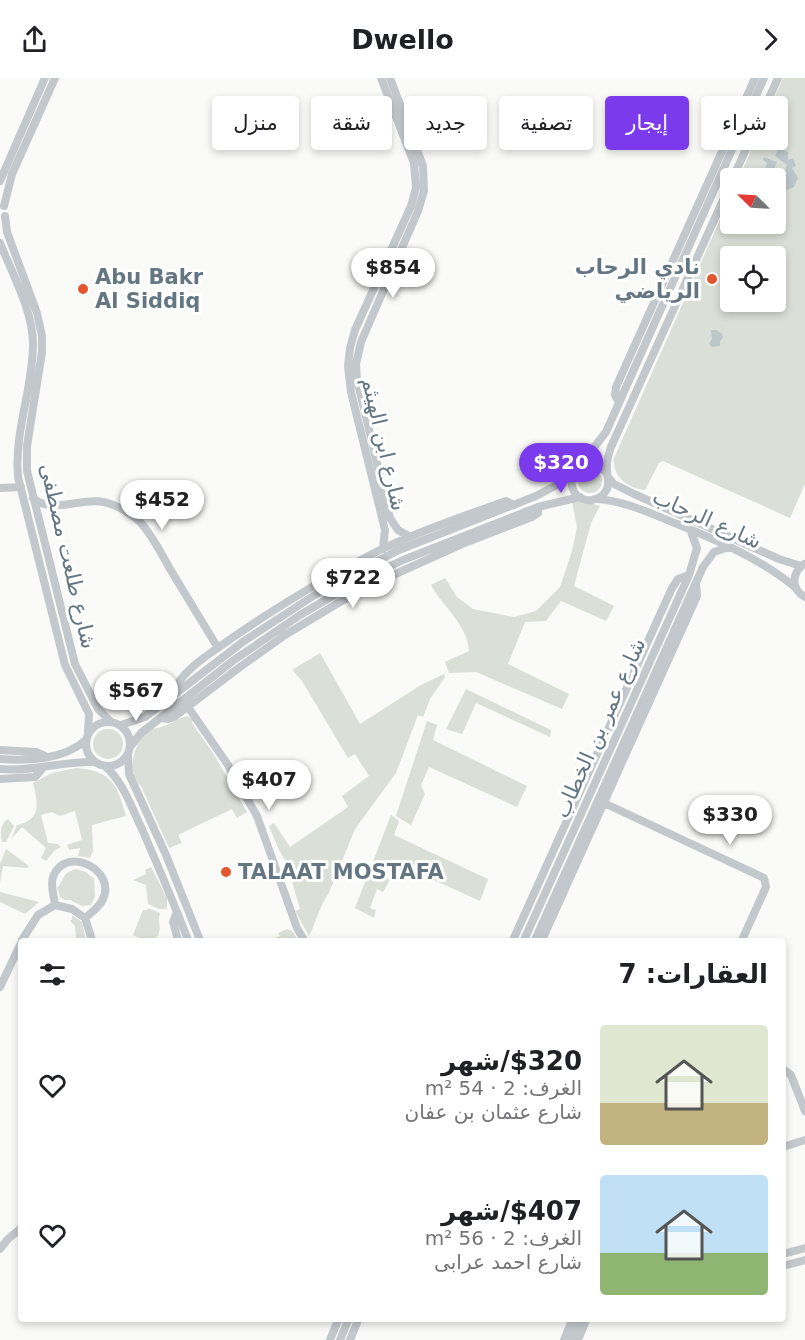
<!DOCTYPE html>
<html lang="ar">
<meta charset="utf-8">
<style>
:root{--surface:#fff;--page:#f6f6f6;--text:#202124;--muted:#757577;--accent:#7c3aed}
body{margin:0;font-family:"DejaVu Sans",Cairo,sans-serif;background:var(--page);color:var(--text);direction:rtl;height:100vh;display:flex;flex-direction:column;font-size:22px;white-space:nowrap}
*{box-sizing:border-box;margin:0}
p{font-size:20px;color:var(--muted)}
.icon{flex:none;width:33px;height:33px;fill:none;stroke:currentColor;stroke-width:2;stroke-linecap:round;stroke-linejoin:round}
.map{position:relative;flex:1;overflow:hidden;direction:ltr}
.sheet{position:absolute;left:18px;top:860px;width:768px;height:384px;display:flex;flex-direction:column;background:var(--surface);border-radius:6px;box-shadow:0 3px 9px #0003;direction:rtl}
.sheet>*{flex:none}
.top-card{position:absolute;left:18px;top:18px;width:770px;height:54px;direction:rtl;display:flex;gap:12px}
.needle{width:39px;rotate:294deg}
.fabs{position:absolute;left:720px;top:90px;display:grid;gap:12px}
.fabs a{display:grid;place-items:center;width:66px;height:66px;border-radius:6px;background:var(--surface);box-shadow:0 3px 9px #0003;font-size:30px}
.price{position:absolute;translate:-50% -51px;padding:0 14px;border-radius:21px;background:#fff;color:#222;font-size:20px;line-height:39px;filter:drop-shadow(0 2px 3px #0008)}
.price::after{content:'';position:absolute;left:50%;top:36px;width:18px;height:14px;margin-left:-9px;background:inherit;clip-path:polygon(0 0,100% 0,50% 100%)}
.price.current{background:var(--accent);color:#fff}
ul{padding:0;list-style:none}
li{display:flex;align-items:center;gap:18px;height:150px;padding:0 18px}
li span{display:grid;place-items:center;flex:none;width:168px;height:120px;border-radius:6px;color:#555}
li>.icon{margin-inline-start:auto}
span .icon{width:72px;height:72px;fill:#fffc;stroke-width:1}
li b{font-size:26px}
h2{display:flex;justify-content:space-between;align-items:center;height:72px;padding:0 18px;font-size:26px}
.pill{padding:0 21px;border-radius:6px;background:var(--surface);box-shadow:0 3px 9px #0003;font-size:21px;line-height:54px}
.pill.current{background:var(--accent);color:#fff}
header{display:flex;justify-content:space-between;align-items:center;height:78px;padding:0 18px;background:var(--surface);font-size:27px;font-weight:700}
.map>svg:first-child{display:block}
</style>
<header><svg class="icon" aria-label="forward" viewBox="0 0 24 24"><path d="M9 5l7 7-7 7"/></svg>Dwello<svg class="icon" aria-label="share" viewBox="0 0 24 24"><path d="M12 15V3M7 8l5-5 5 5M5 13v7h14v-7"/></svg></header>
<div class="map">
<svg width="805" height="1262" viewBox="0 0 805 1262">
<rect width="100%" height="100%" fill="#fafaf8"/>
<path fill="#dadfd7" fill-rule="evenodd" d="M783 0H805V406L790 440 663 383 659 385 645 412C628 410 612 399 614 380L730 119V146H776V100H739ZM730 178H776V224H730Z
M578 403a12 12 0 1 1 24 0a12 12 0 1 1-24 0Z
M571 419 600 428 591 445 574 508 614 528 606 543 561 523 546 543 525 544 508 586 569 616 562 631 476 594 449 595 445 584 469 573C468 547 442 528 431 507L445 500 457 519 473 531 514 539 536 533 560 509 572 473 577 449Z
M320 575 360 646 421 607 444 596 445 599 430 621 423 639 418 637 396 695 355 751 329 815C319 828 316 845 309 858L295 833 300 831 287 786 279 772 269 748 274 745 290 769 348 729 342 718 369 698 355 676 348 680 302 603 292 592Z
M466 611 551 652 550 659 476 625 462 656 446 651Z
M187 638 193 642 192 645 213 675 247 734 237 740 232 731 178 757 182 765 169 770 141 708C125 695 134 662 150 652 154 650 160 650 164 648 172 645 179 640 187 638Z
M427 643 437 647 433 662 527 708 517 729 429 689 421 707 425 716 411 747 396 738Z
M93 666a15 15 0 1 1 30 0a15 15 0 1 1-30 0Z
M76 690C112 693 117 706 126 738L92 747 93 773 90 780 78 778 80 770 69 772 67 767 82 762 75 733 60 738 52 734 41 737 48 765 58 766 61 769 54 773 46 783 41 780 46 770 22 749 11 761 17 747C42 741 38 725 33 705L52 695Z
M391 737 399 743 394 757 488 801 480 823 390 782 383 798 390 802 383 814 377 811 370 830 376 832 374 840 355 830Z
M8 741 14 748 6 764H2C0 755 0 746 8 741Z
M6 771 29 788 27 790 3 788 0 805V786Z
M151 789 167 820V831H159L148 826 146 807 133 802 146 796 145 792Z
M76 791 86 794 94 801 95 819 91 827 82 828 70 822H64L60 819 57 810C65 802 61 795 76 791Z
M0 814 39 824 25 836 0 824Z
M148 830 160 835C157 845 163 852 156 860L144 862 133 857 143 832H147Z
M72 837 82 844 86 862H76L75 848 70 843 72 841Z
M287 851 292 853 298 862H268L280 858 278 855Z"/>
<path fill="#bbc7cb" d="M779 70 788 74V82L793 80 796 88 792 90 798 100 794 109 779 115V118L782 126 781 129 776 128V100H766L762 98 767 85 763 82 764 79 777 84 774 91 784 95 787 87 775 78Z
M711 252H716L722 256 723 260 720 263V268L712 269 709 266 712 261Z"/>
<g fill="none" stroke-linecap="round" stroke-linejoin="round">
<path stroke="#c3c8cc" stroke-width="8" d="M381 0 414 85 416 110 411 128 355 252 350 270 348 288 351 314 385 452 383 471
M390 0 423 88 424 113 418 133 361 264 356 286 357 301 390 440 398 452 410 459
M733 100 778 0
M0 103 45 0
M4 128 12 96 55 0
M5 138 7 154 37 235 42 258V274L27 368V393L75 586 98 631 110 643
M0 165C12 195 33 233 33 266 33 311 14 353 18 399L65 587 89 636 88 654
M619 325 615 317 616 309 755 0
M582 385 606 354 764 0
M607 395 596 385C564 379 564 425 592 422 598 421 604 417 607 411 610 403 606 396 607 387 607 381 609 375 611 369L730 107
M608 399 614 406 634 416 779 481 801 488
M0 410 21 409
M33 420C52 437 81 419 104 424 117 427 131 435 140 444 152 457 161 475 170 491 186 517 202 544 218 570
M597 421C625 423 650 435 677 446 719 463 761 481 796 510
M804 486C791 496 791 511 805 519
M173 616C179 593 213 574 232 560 280 527 329 497 382 471 422 452 464 438 506 423L514 427
M188 629 228 687 257 738 297 850 304 862
M161 640 168 641 174 639 240 589 285 557 360 512 462 466 532 439 538 435V429
M86 666a22 22 0 1 1 44 0a22 22 0 1 1-44 0Z
M121 647 145 639 244 563 330 507 399 472 536 418 555 408 573 394
M130 669 141 655 234 582 300 537 353 506 403 482 538 429 580 419
M0 672 36 674 47 679
M128 677 129 696 166 777 200 862
M0 681C29 683 63 682 86 662
M105 688C124 705 131 729 142 751 158 788 174 825 188 862
M0 691C32 694 62 683 94 684
M0 701 35 699 43 690
M604 725 764 800 766 809 742 862
M55 827C54 818 50 807 53 799 65 766 119 792 102 823 98 830 91 835 85 840
M177 834 173 844 178 862
M22 862 38 837 55 827 72 831 85 840 92 862
M513 862 672 510 678 501 689 497
M524 862 689 497 697 470 690 451
M535 862 703 489 714 474 729 469
M542 862 697 518 696 505
M0 909 21 865
M783 991 791 997 805 1033
M783 1069 805 1062
M0 1171 8 1161 21 1150
M783 1176 805 1170
M783 1188 805 1182
M330 1262 339 1240
M340 1262 349 1240
M350 1262 359 1240
M564 1262 573 1240
M571 1262 581 1240
M578 1262 587 1240"/>
</g>
<g fill="#e4572e" stroke="#fff" stroke-width="2">
<circle cx="712" cy="201" r="6"/>
<circle cx="83" cy="211" r="6"/>
<circle cx="226" cy="794" r="6"/>
</g>
<g text-anchor="middle" dominant-baseline="central" stroke-width="6" stroke-linejoin="round" paint-order="stroke">
<g font-size="21" font-weight="bold" fill="#657683" stroke="#fff" text-anchor="start">
<text x="700" y="189" text-anchor="end">نادي الرحاب<tspan x="700" dy="24">الرياضي</tspan></text>
<text x="95" y="199">Abu Bakr<tspan x="95" dy="24">Al Siddiq</tspan></text>
<text x="238" y="794">TALAAT MOSTAFA</text>
</g>
<g font-size="21" fill="#657683" stroke="#fff">
<text transform="translate(384 366) rotate(77)">شارع ابن الهيثم</text>
<text transform="translate(707 441) rotate(24)">شارع الرحاب</text>
<text transform="translate(68 478) rotate(77)">شارع طلعت مصطفى</text>
<text transform="translate(600 650) rotate(-66)">شارع عمر بن الخطاب</text>
</g>
</g>
</svg>
<div class="fabs">
<a><svg class="needle" viewBox="-14 -14 28 28"><path d="M0-13l5 13h-10z" fill="#e53935"/><path d="M0 13l5-13h-10z" fill="#757577"/></svg></a>
<a><svg class="icon" aria-label="locate" viewBox="0 0 24 24"><circle cx="12" cy="12" r="6"/><path d="M12 2v4M12 18v4M2 12h4M18 12h4"/></svg></a>
</div>
<b class="price" style="left:393px;top:221px">$854</b>
<b class="price current" style="left:561px;top:416px">$320</b>
<b class="price" style="left:162px;top:453px">$452</b>
<b class="price" style="left:353px;top:531px">$722</b>
<b class="price" style="left:136px;top:644px">$567</b>
<b class="price" style="left:269px;top:733px">$407</b>
<b class="price" style="left:730px;top:768px">$330</b>
<div class="top-card">
<a class="pill">شراء</a>
<a class="pill current">إيجار</a>
<a class="pill">تصفية</a>
<a class="pill">جديد</a>
<a class="pill">شقة</a>
<a class="pill">منزل</a>
</div>
<section class="sheet">
<h2>العقارات: 7<svg class="icon" aria-label="filters" viewBox="0 0 24 24"><path d="M4 7h16M4 17h16"/><circle cx="9" cy="7" r="2"/><circle cx="15" cy="17" r="2"/></svg></h2>
<ul>
<li><span style="background:linear-gradient(#dfe7d0 65%,#c2b280 0)"><svg class="icon" aria-label="home" viewBox="0 0 24 24"><path d="M3 11l9-7 9 7M6 9v11h12V9"/></svg></span><div><b>$320/شهر</b><p>الغرف: 2 · 54 m²</p><p>شارع عثمان بن عفان</p></div><svg class="icon" aria-label="heart" viewBox="0 0 24 24"><path d="M12 20l-8-8c-3-5 5-10 8-4 3-6 11-1 8 4z"/></svg></li>
<li><span style="background:linear-gradient(#bfe0f5 65%,#8fb573 0)"><svg class="icon" aria-label="home" viewBox="0 0 24 24"><path d="M3 11l9-7 9 7M6 9v11h12V9"/></svg></span><div><b>$407/شهر</b><p>الغرف: 2 · 56 m²</p><p>شارع احمد عرابى</p></div><svg class="icon" aria-label="heart" viewBox="0 0 24 24"><path d="M12 20l-8-8c-3-5 5-10 8-4 3-6 11-1 8 4z"/></svg></li>
</ul>
</section>
</div>
